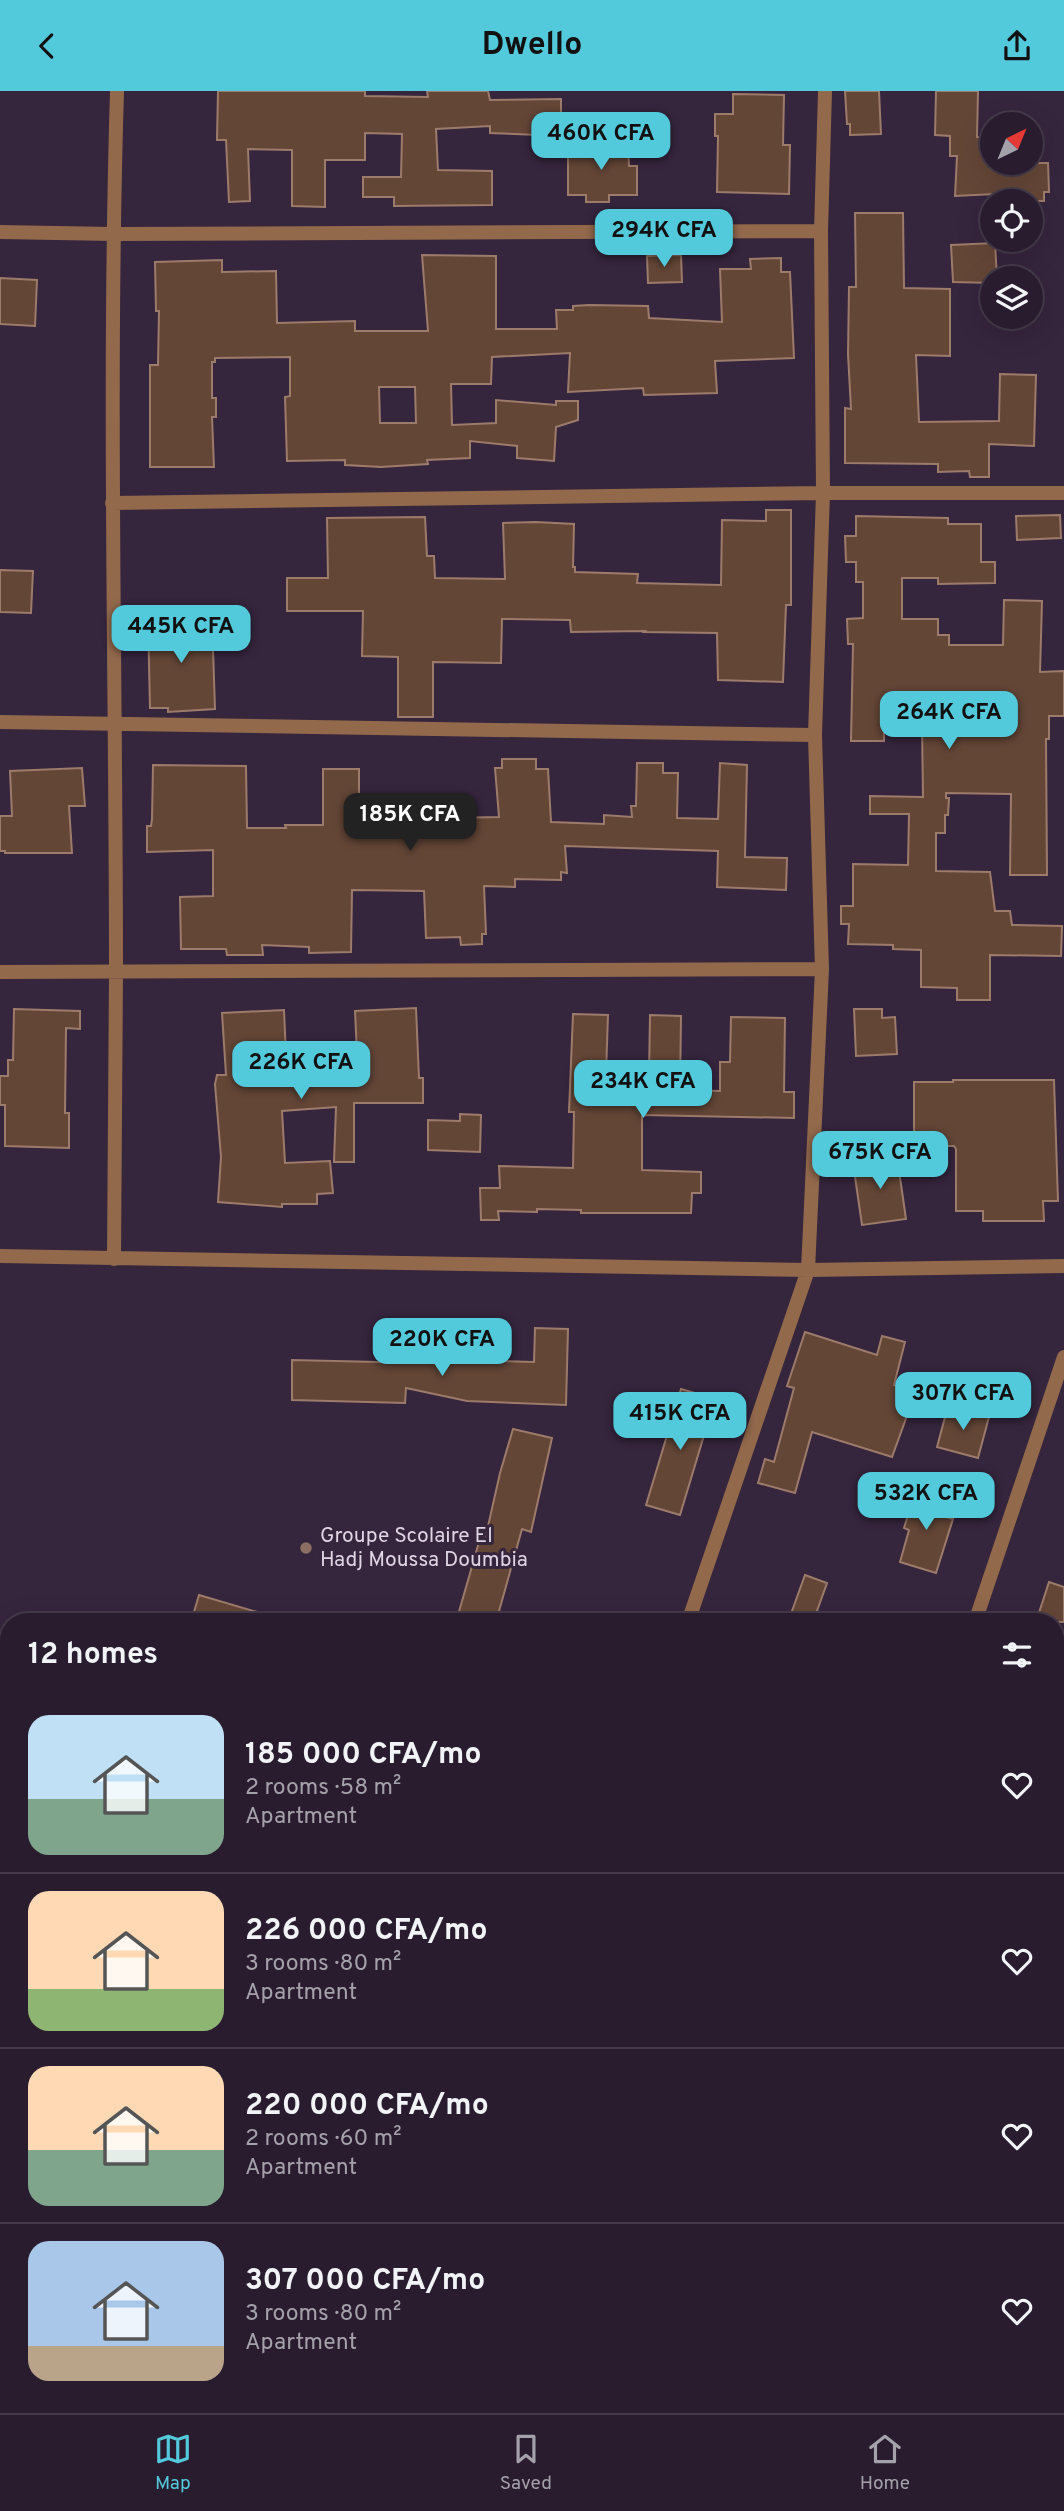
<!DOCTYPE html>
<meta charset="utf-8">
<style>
:root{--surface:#281c2e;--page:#34293a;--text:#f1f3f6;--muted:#a5a1aa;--line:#443a4a;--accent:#53cadc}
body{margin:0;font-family:Overpass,sans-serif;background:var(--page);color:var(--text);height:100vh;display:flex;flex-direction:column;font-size:26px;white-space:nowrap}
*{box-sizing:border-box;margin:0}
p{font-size:23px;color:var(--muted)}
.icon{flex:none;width:38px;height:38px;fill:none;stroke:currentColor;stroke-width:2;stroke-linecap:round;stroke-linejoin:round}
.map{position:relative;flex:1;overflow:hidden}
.drawer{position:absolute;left:0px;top:1522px;width:1064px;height:800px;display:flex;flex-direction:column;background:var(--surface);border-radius:28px 28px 0 0;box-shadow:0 7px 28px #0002,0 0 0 2px var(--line)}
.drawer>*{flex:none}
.needle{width:46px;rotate:43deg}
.fabs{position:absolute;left:980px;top:21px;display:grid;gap:14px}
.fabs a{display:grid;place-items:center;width:63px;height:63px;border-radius:50%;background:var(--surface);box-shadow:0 7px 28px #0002,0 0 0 2px var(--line);font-size:35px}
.price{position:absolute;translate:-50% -60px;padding:0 16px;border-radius:14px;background:var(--accent);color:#111;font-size:23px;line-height:46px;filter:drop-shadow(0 2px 4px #0008)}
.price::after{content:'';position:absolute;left:50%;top:42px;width:21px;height:16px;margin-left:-10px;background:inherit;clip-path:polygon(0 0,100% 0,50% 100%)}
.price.selected{background:#222;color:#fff}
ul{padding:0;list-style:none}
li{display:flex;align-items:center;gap:21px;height:175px;padding:0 28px}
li+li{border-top:2px solid var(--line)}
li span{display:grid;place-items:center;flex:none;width:196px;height:140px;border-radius:21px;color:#555}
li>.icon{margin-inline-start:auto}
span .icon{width:84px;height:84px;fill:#fffc;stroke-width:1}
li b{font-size:30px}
h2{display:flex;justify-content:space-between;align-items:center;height:84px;padding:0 28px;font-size:30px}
header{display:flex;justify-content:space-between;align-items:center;height:91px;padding:0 28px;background:var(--accent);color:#111;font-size:32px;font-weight:700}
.dock{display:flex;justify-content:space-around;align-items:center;height:98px;border-top:2px solid var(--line);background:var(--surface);font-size:19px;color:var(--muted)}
.dock a{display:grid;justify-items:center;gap:4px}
.dock .selected{color:var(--accent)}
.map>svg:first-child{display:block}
</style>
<header><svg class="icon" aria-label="back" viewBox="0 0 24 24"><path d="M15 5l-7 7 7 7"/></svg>Dwello<svg class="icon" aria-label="share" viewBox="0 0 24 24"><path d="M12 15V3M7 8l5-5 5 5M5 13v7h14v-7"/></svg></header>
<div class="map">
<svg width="1064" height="2322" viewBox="0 0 1064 2322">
<rect width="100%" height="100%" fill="#35253d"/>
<path fill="#644637" stroke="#9d7b6b" stroke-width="2" fill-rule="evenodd" d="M218 0H365V5L428 6 427 0H488L490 9 561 8V45L490 42V35L436 38 438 79 492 80V114L394 115V106H363V86H401L402 43 365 42V69H325V116L292 115V59L248 58 250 110 229 111 226 49H217Z
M845 0H879L881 43 850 44V33H847Z
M936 0H978L977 46H992V72H1048L1049 101H1044V110H1016V102L955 105 957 65H950V45L935 44Z
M733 3 784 4 783 54H790L789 103 717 101 718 45H715V23H733Z
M568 53 628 54 629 75H637V104H609V111H586V104H568Z
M855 122H903L904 197 950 198V265L916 264 919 331 999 330 1000 283 1036 284 1034 355 989 353V386H970L969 380 938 381V373L845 372V317L851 318 848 263 849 196H856Z
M995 152 997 187H992V192L953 191 951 154Z
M422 164 496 165V238H557L556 219H573V215L589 214 648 215 649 227 722 231 720 178H751L750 168 781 167V181H790L794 267 715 270 717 302 644 304 643 297 568 301 570 262 492 266 491 293H451L452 334 496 332V309L556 314V310H578V329L556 336 554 370 517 367V355L470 350V367L427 369 428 373 381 376 345 374V369L287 370 285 306 290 305V266L215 267V271H212V307H216V326H212L214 376H150V274H158L159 220H156L155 171 222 169V181L276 180 277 232 355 230V240H428ZM379 296H415L416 332H380Z
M681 164 682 191 648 192 647 165Z
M0 187 37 189 35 235 0 233Z
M766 419H791V514H786L783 591 718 589 717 542 644 541 645 540 571 541 570 529 502 528 501 572 433 571V626H398V566L362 565 363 520H287V487H328L327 427 425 426 427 465H434L435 487 505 488 503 432 536 431 574 433 573 476H575V481L638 483 637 492 721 494 722 429 766 430Z
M1060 424 1061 447 1017 449 1016 425Z
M856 425 948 427V433H981V471H995V492L938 493V487H902V528H938V544H949V554H1003L1004 509 1042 510 1040 581 1064 580V625H1049V648H1046L1047 784H1010L1011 703 946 702V707H949L948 724H945V742H936V780L990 781 995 820H1010L1012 834 1062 835 1061 865 990 864V909H957V897L921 896V859L893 858V854L848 853 849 833H841V815H853V773L908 774 909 723H870V705L923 706 922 635 884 634V650H851L853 553H848L847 528 863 527V491H856V471H846L845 445H856Z
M0 479 33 480 31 522 0 521Z
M212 528 215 618 168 621V617H150L148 529Z
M502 668H536V678H548L551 731 604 733V724L632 726 631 715H636L637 672H663V682H678L677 727 718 728 720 672 747 674 745 766 787 767 786 799 717 796 718 760 565 755 567 782 561 781V789L515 788V796L484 795 486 843H482V853L461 854 460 846 426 847 424 800 352 799 351 861 309 862V856L262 854 263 864H227L226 858H181L180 806 213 805V759L147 761V735H151L152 728 153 674 246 675 247 737H286L285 734H323V678H359V735L402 734 401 728 499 726 495 677H502Z
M82 677 85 715H69L72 762H5V760H0V725H12L10 680Z
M416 917 419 987H423V1012H354V1071H334L336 1016 282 1020 285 1072 330 1070 333 1102 317 1103V1113H282V1116L218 1111 221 1066 215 993 217 984H226L222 922 284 919 287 987 358 985 355 920Z
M14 918 80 920V938L66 937 65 1022H69V1057L5 1055V1014H0V985H8V969H13Z
M854 918H882V927L895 926 897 963 856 965Z
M573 923 608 924 606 982 649 984 650 924 681 925 680 999 720 1000V971H730L731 926 785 927 784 1001H794V1027L642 1024V1079L701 1081V1102H692L691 1122H581V1119L537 1118V1121L498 1120 499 1129H481L480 1097H500L499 1075 573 1077 574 1021H569Z
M953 989H1054L1058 1110H1043L1044 1130H983V1120H956V1058L954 1055H914V991H953Z
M460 1023 481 1024 480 1061 428 1059V1029L460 1030Z
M897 1066 906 1128 862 1134 853 1072Z
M535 1237 568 1238 566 1314 467 1310 406 1297 405 1312 292 1309V1269L421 1272V1268L534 1271Z
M805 1241 877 1264 882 1245 905 1251 894 1294 916 1300 892 1366 812 1341 795 1402 758 1392 765 1368 774 1371 794 1297 787 1295Z
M681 1298 715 1308 680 1424 646 1414Z
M948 1315 989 1326 978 1367 937 1356Z
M513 1338 552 1347 531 1441 522 1438 496 1531H456L479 1451 484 1453 500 1382Z
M916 1398 947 1408 942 1425 953 1428 936 1482 900 1471 909 1439 904 1437Z
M805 1484 827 1492 813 1531H788Z
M1049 1491 1064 1496V1531H1036Z
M199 1504 274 1526 273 1531H191Z"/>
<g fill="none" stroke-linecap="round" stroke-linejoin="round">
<path stroke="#93694c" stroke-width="14" d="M0 141 113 143 821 140
M112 412 823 402H1064
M0 631 815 644
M0 881 822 878
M0 1165 808 1179 1064 1175
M114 1168C115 1072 116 976 116 880 116 587 108 293 117 0
M688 1531 808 1179 822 878 815 644 823 402 821 140 825 0
M975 1531 1064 1266
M1055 1721 1064 1724
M0 1735 9 1705
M0 2054 9 2057
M761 2314 783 2322
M7 2322 9 2314
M340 2322 342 2314
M710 2322 712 2314"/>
<path stroke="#cd895a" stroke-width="14" d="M0 1697 9 1700
M1055 2028 1064 2032"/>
</g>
<circle fill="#8d6e63" stroke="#35253d" stroke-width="2.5" cx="306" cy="1457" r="7"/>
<g text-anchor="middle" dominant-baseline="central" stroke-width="6" stroke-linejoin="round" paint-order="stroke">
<g font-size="21" fill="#dfd5e5" stroke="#35253d" text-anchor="start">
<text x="320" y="1445">Groupe Scolaire El<tspan x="320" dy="24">Hadj Moussa Doumbia</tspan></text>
</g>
</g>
</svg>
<div class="fabs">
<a><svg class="needle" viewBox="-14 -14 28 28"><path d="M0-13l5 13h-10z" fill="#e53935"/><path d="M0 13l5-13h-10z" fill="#a5a1aa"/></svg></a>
<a><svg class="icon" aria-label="locate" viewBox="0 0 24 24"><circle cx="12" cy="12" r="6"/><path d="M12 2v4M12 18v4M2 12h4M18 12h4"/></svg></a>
<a><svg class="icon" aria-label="layers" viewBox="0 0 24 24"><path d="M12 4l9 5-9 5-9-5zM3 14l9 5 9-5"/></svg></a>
</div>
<b class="price" style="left:601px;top:81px">460K CFA</b>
<b class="price" style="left:664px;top:178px">294K CFA</b>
<b class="price" style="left:181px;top:574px">445K CFA</b>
<b class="price" style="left:949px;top:660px">264K CFA</b>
<b class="price selected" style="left:410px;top:762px">185K CFA</b>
<b class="price" style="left:301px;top:1010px">226K CFA</b>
<b class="price" style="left:643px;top:1029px">234K CFA</b>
<b class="price" style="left:880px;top:1100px">675K CFA</b>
<b class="price" style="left:442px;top:1287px">220K CFA</b>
<b class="price" style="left:963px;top:1341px">307K CFA</b>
<b class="price" style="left:680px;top:1361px">415K CFA</b>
<b class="price" style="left:926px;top:1441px">532K CFA</b>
<section class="drawer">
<h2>12 homes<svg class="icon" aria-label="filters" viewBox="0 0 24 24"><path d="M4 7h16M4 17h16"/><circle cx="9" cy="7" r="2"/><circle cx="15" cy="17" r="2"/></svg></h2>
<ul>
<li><span style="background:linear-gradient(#bfe0f5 60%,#7fa58c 0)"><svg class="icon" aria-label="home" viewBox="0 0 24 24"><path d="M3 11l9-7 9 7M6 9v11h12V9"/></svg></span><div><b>185 000 CFA/mo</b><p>2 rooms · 58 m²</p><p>Apartment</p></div><svg class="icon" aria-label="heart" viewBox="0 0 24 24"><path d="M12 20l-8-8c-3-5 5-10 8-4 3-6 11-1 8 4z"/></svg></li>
<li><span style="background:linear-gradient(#ffd9b3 70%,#8fb573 0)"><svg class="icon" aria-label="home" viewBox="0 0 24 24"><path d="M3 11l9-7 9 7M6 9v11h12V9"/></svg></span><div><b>226 000 CFA/mo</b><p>3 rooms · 80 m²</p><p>Apartment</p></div><svg class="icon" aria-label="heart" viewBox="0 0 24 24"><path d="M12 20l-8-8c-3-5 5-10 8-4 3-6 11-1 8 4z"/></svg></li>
<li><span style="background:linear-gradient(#ffd9b3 60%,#7fa58c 0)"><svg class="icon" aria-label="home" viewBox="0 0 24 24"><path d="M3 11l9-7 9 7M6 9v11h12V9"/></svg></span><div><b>220 000 CFA/mo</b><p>2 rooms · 60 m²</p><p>Apartment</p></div><svg class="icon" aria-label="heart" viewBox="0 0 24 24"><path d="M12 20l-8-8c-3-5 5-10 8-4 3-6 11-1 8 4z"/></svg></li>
<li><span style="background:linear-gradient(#a9c7e8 75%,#b9a48a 0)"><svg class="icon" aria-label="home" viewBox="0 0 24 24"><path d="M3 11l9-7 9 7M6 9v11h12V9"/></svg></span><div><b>307 000 CFA/mo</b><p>3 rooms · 80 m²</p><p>Apartment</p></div><svg class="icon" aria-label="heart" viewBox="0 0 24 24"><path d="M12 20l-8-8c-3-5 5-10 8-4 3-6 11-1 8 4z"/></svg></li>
</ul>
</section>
</div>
<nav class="dock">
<a class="selected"><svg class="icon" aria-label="map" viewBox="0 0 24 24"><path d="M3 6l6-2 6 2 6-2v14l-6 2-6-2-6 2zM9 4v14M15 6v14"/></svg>Map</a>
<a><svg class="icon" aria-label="saved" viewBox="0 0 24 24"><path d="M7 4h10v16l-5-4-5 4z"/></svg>Saved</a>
<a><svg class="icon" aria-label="home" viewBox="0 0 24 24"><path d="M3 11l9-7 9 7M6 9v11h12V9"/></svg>Home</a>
</nav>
